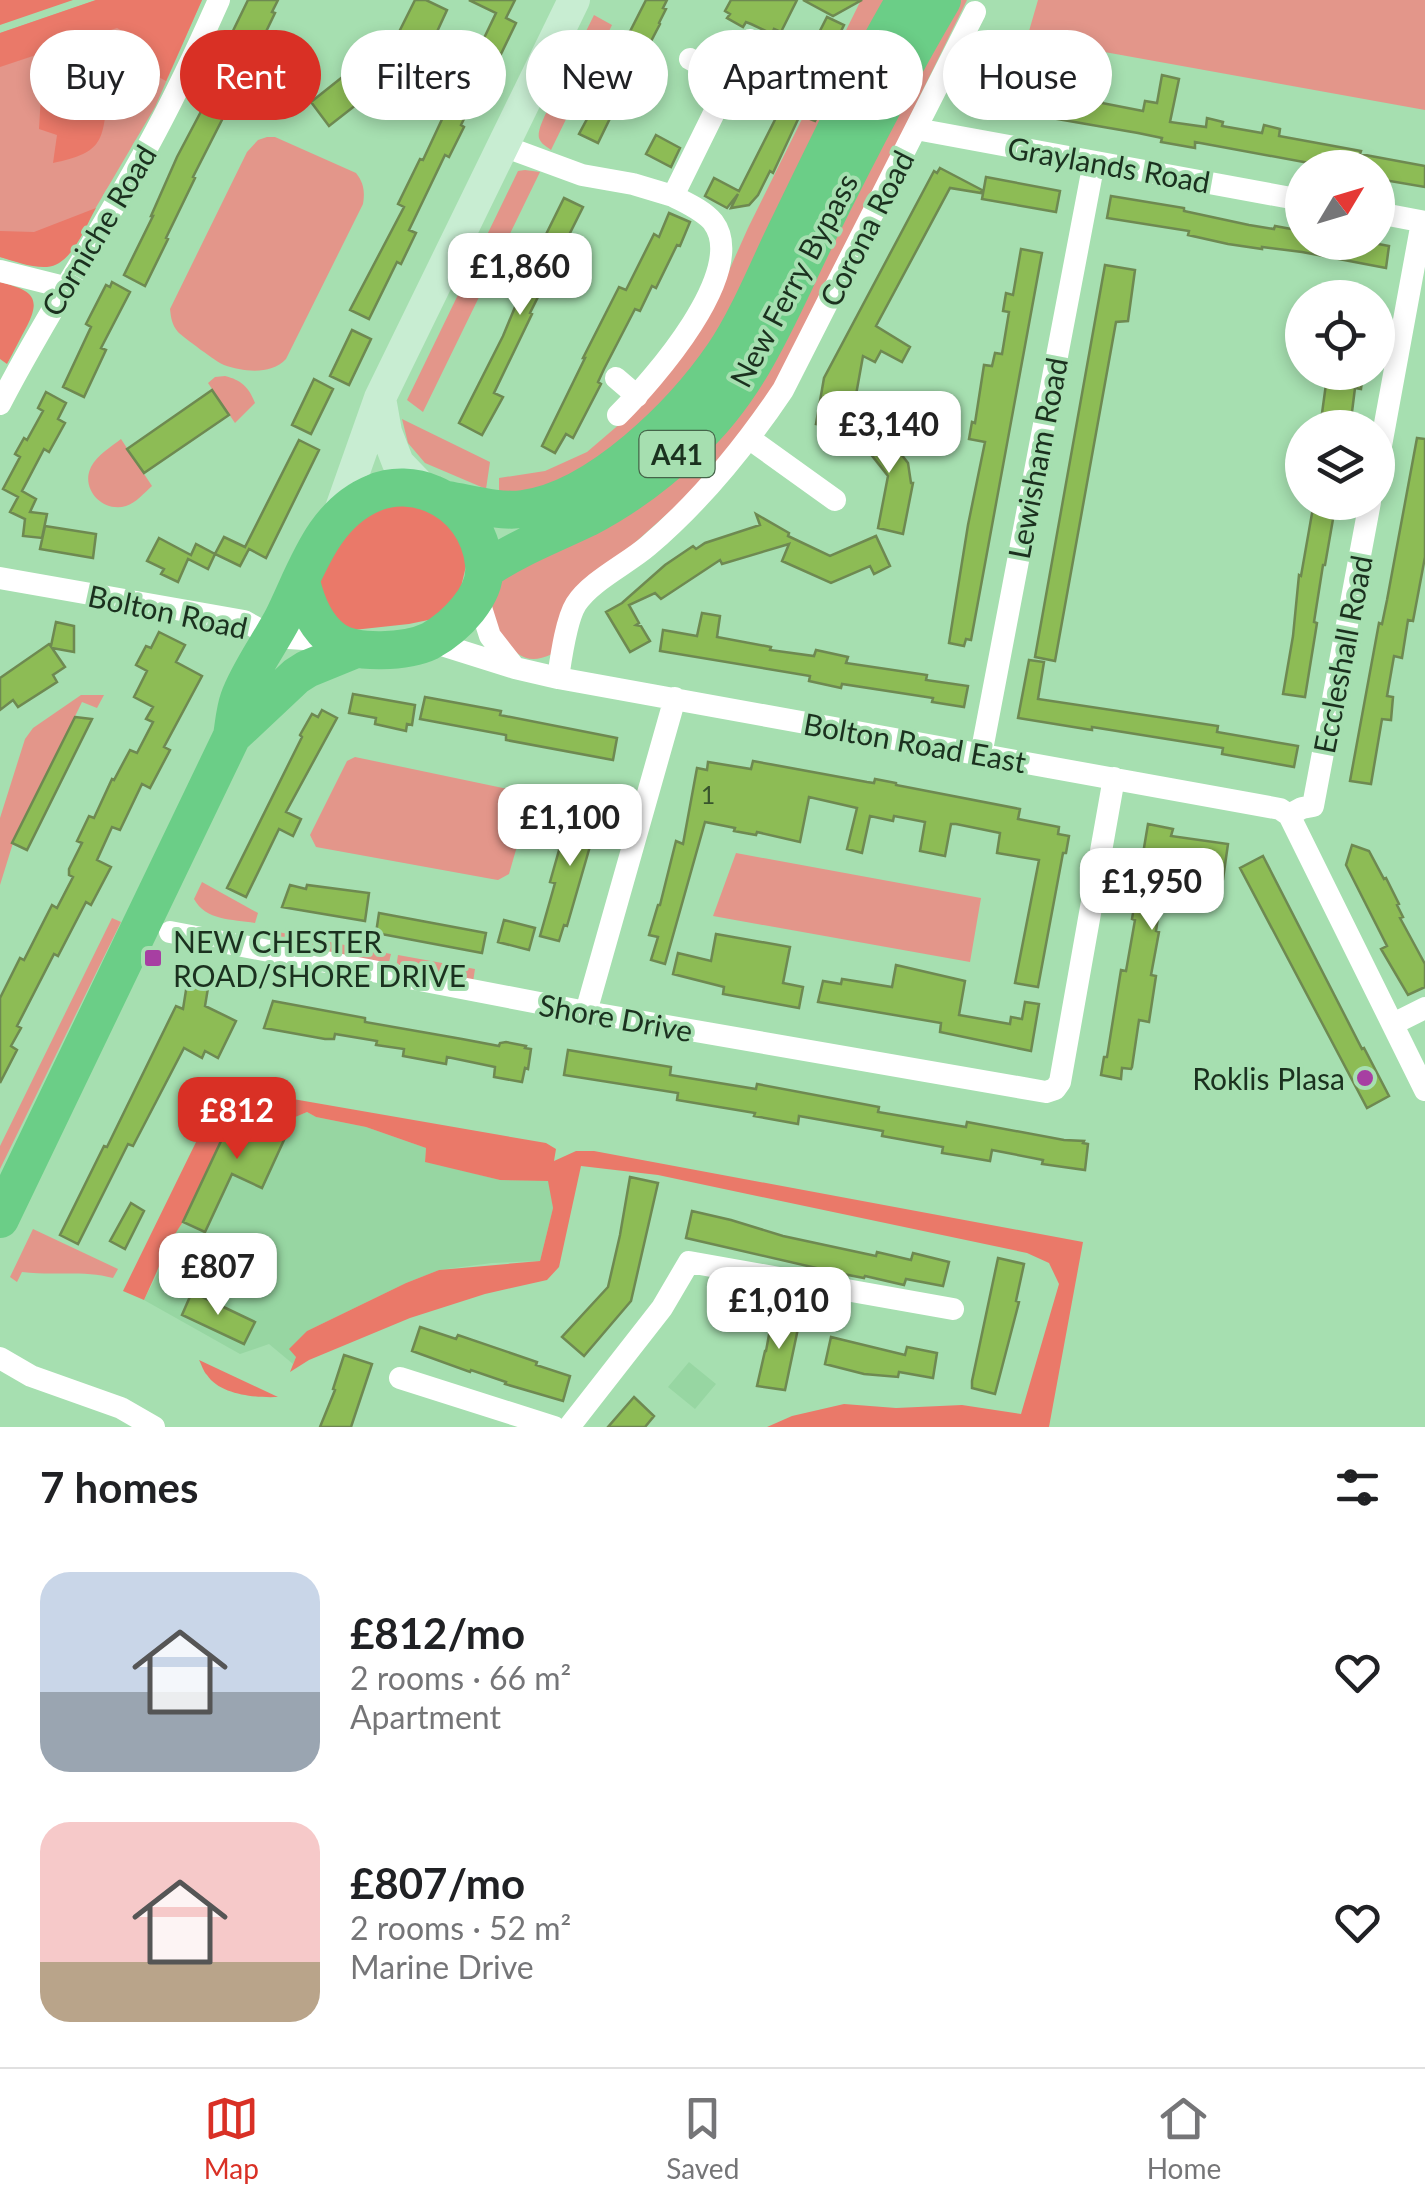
<!DOCTYPE html>
<meta charset="utf-8">
<style>
:root{--surface:#fff;--page:#f6f6f6;--text:#202124;--muted:#757577;--line:#e0e0e0;--accent:#d93025}
body{margin:0;font-family:Lato,sans-serif;background:var(--page);color:var(--text);height:100vh;display:flex;flex-direction:column;font-size:38px;white-space:nowrap}
*{box-sizing:border-box;margin:0}
p{font-size:32px;color:var(--muted)}
.icon{flex:none;width:55px;height:55px;fill:none;stroke:currentColor;stroke-width:2;stroke-linecap:round;stroke-linejoin:round}
.map{position:relative;height:1427px;overflow:hidden}
.sheet{display:flex;flex-direction:column;background:var(--surface);flex:1}
.sheet>*{flex:none}
.guide{position:absolute;left:30px;top:30px;width:1365px;height:90px;display:flex;gap:20px}
.needle{width:65px;rotate:52deg}
.fabs{position:absolute;left:1285px;top:150px;display:grid;gap:20px}
.fabs a{display:grid;place-items:center;width:110px;height:110px;border-radius:50%;background:var(--surface);box-shadow:0 5px 15px #0003;font-size:50px}
.price{position:absolute;translate:-50% -85px;padding:0 22px;border-radius:20px;background:#fff;color:#222;font-size:32px;line-height:65px;filter:drop-shadow(0 2px 5px #0008)}
.price::after{content:'';position:absolute;left:50%;top:60px;width:30px;height:22px;margin-left:-15px;background:inherit;clip-path:polygon(0 0,100% 0,50% 100%)}
.price.selected{background:var(--accent);color:#fff}
ul{padding:0;list-style:none}
li{display:flex;align-items:center;gap:30px;height:250px;padding:0 40px}
li span{display:grid;place-items:center;flex:none;width:280px;height:200px;border-radius:30px;color:#555}
li>.icon{margin-inline-start:auto}
span .icon{width:120px;height:120px;fill:#fffc;stroke-width:1}
li b{font-size:42px}
h2{display:flex;justify-content:space-between;align-items:center;height:120px;padding:0 40px;font-size:42px}
.pill{padding:0 35px;border-radius:45px;background:var(--surface);box-shadow:0 5px 15px #0003;font-size:35px;line-height:90px}
.pill.selected{background:var(--accent);color:#fff}
.menu{display:flex;justify-content:space-around;align-items:center;height:140px;border-top:2px solid var(--line);background:var(--surface);font-size:28px;color:var(--muted)}
.menu a{display:grid;justify-items:center;gap:5px}
.menu .selected{color:var(--accent)}
.map>svg:first-child{display:block}
</style>
<div class="map">
<svg width="1425" height="1427" viewBox="0 0 1425 1427">
<rect width="100%" height="100%" fill="#a6dfb0"/>
<path fill="#97d6a2" d="M238 1105 279 1124 307 1112 316 1117 366 1127 426 1148 425 1161 500 1180 549 1181 553 1208 540 1261 492 1263 439 1270 406 1283 307 1331 293 1364 269 1344 240 1354 144 1300 165 1259 173 1236 183 1222Z
M689 1362 716 1384 695 1409 668 1387Z"/>
<path fill="#e3968a" d="M96 0H202L155 107 68 255C48 275 24 263 0 257V33Z
M861 0H892L755 270 687 382 587 471 523 494 499 495V478L545 471 587 452 622 422 719 293 748 228Z
M952 0H967L785 371 704 481 620 556 552 654C531 664 520 659 506 642 488 621 487 601 499 576L629 507Z
M1038 0H1425V110L1027 38Z
M594 15 612 25 551 150C546 146 541 144 539 138 536 127 556 95 562 84L570 88 580 71 570 64Z
M267 137H275L356 173C364 183 365 192 363 204L286 359C271 375 244 372 224 365 218 363 183 337 178 332 172 325 171 318 170 309L247 152 258 140Z
M525 170 540 172 423 412 407 400 518 171Z
M225 376C241 380 249 387 255 403L235 423 208 383 215 377Z
M402 419 490 462 486 489 425 463 408 443Z
M121 439 152 486C144 493 136 503 126 506 103 513 80 489 91 467 97 455 111 447 121 439Z
M81 695H104L97 708 82 702 13 843 0 885V818L25 739 33 728Z
M355 757 532 794 509 874 498 880 492 879 316 847 310 835 347 761Z
M736 853 981 898 970 962 713 916Z
M202 882 258 913 255 923C232 919 206 921 194 899Z
M112 918 121 922 0 1169V1146Z
M273 931 391 954 388 966 269 942Z
M398 955 475 969 473 982 396 968Z
M33 1229 118 1269 113 1278C83 1270 53 1276 22 1272L17 1282 10 1277Z"/>
<path fill="#ea7969" d="M0 0H73L0 25Z
M96 0H202L166 81 149 72 138 40 117 28 0 67V33Z
M64 75 92 81 107 99C103 144 100 153 53 163L57 135 39 129 41 95Z
M96 208C85 227 72 265 47 267 32 268 14 261 0 257V231L34 232Z
M0 282C29 290 43 295 27 326 20 339 14 351 7 364L0 359Z
M379 500 440 510 464 545 466 566 461 587 450 605 433 619 409 624 344 631 331 624 316 577 346 527Z
M223 1087 546 1143 556 1149 554 1161 576 1151H594L1083 1242 1049 1427H767L792 1416 844 1404 896 1408 962 1405 1021 1414 1059 1284 1049 1263 1027 1253 658 1175 581 1166 559 1267 547 1280 485 1294 410 1318 309 1360 290 1372 296 1357 289 1349 307 1331 406 1283 439 1270 540 1261 553 1208 548 1181 500 1180 425 1162 426 1148 366 1127 316 1117 307 1112 279 1124 237 1105 183 1222C167 1244 156 1275 144 1300L123 1291Z
M199 1360 278 1397C256 1398 220 1395 207 1375 203 1371 202 1365 199 1360Z"/>
<path fill="#8dbc55" stroke="#6e8951" stroke-width="2.5" d="M248 0H278L272 12 275 13 248 69 252 71 230 112 227 110 193 177 195 178 166 238 168 239 145 286 124 275 153 216H151L177 157 235 47 232 46 235 40 230 37Z
M415 0H426L447 10 430 47 329 126 311 102 399 32Z
M469 0H515L506 18 516 23 501 54 497 52 461 125 464 127 449 157 445 155 409 230 416 233 401 264 397 262 369 319 350 310 404 207 398 204 420 159 423 160 472 55 475 57 496 13Z
M646 0H667L663 8 666 9 659 23 660 24 636 70 634 69 598 143 579 134 594 106 591 105 598 92 591 88 602 65 609 69 617 52 619 53Z
M731 0H797L781 32 774 29 772 34 751 24 746 22 743 27 727 18 730 14 725 11Z
M803 0H862L833 16Z
M827 17 844 25 806 102 821 110 815 121 800 115 773 173 770 171 758 195 749 205 731 208 738 194 727 208 705 196 714 178 739 191Z
M998 34 1020 37 1016 75 1012 74 1005 116 974 111 980 78 992 80Z
M1080 58 1097 62 1090 95 1103 98 1102 103 1143 111 1145 101 1157 103 1162 75 1179 79 1170 122 1206 127 1207 118 1223 122 1222 126 1262 133 1264 125 1280 129 1279 136 1361 151 1360 154 1425 166V187L1378 179V168H1336L1195 142V148L1161 142 1162 138 1138 133 1040 116 1044 94 1071 99Z
M656 135 680 148 671 167 646 154Z
M940 168 982 190 981 193 950 188 876 326 910 347 902 362 881 351 875 362 863 356 850 428 835 407 831 427 816 424 824 378 934 171 937 173Z
M986 177 1060 191 1056 212 982 199Z
M1111 196 1184 208V211L1249 225 1274 229 1275 226 1302 231V242H1368L1389 246 1386 268 1302 252 1262 247V249L1228 244 1188 235 1189 231 1107 218Z
M564 198 583 207 530 313 532 314 494 393 503 397 482 435 459 423 503 336 520 295 517 293Z
M669 213 690 222 680 246 677 245 656 288 652 286 640 311 635 309 604 369 598 382 601 384 573 438 566 434 555 453 542 446 585 358H583L619 287 626 290 654 234 659 237Z
M1021 249 1042 253 971 640 966 639 964 646 949 643 968 525 985 442 969 439 972 422 975 423 984 365 992 366 995 353 1002 354 1009 312 1003 311 1006 293 1013 295Z
M1105 265 1135 270 1128 321 1116 322 1055 661 1035 657Z
M112 282 130 292 101 348 106 350 84 397 63 387 91 327 86 324 106 285 110 287Z
M352 330 371 339 349 385 330 376Z
M1314 372H1363L1361 389 1355 388 1350 428H1320L1326 384 1314 382Z
M314 379 333 389 311 434 292 425Z
M212 390 229 415 144 473 127 449Z
M46 392 66 403 58 419 65 423 49 452 44 449 22 491 36 499 30 512 47 514 42 538 23 536 25 519 10 512 18 497 3 489 20 457 15 454 24 438 27 440 43 411 38 408Z
M873 418 908 463 911 483H913L903 534 878 528 888 476 854 433Z
M1417 438 1425 439V557L1413 621 1408 620 1402 658 1394 656 1387 696 1393 697 1391 720 1382 719 1371 784 1350 781 1379 623 1382 624 1387 600Z
M299 440 319 450 266 558 249 549 240 566 215 554 224 537 245 547Z
M1314 502H1336L1325 565H1323L1314 622 1317 623 1305 697 1283 694 1293 636 1299 575 1301 576Z
M756 514 789 533 788 536 830 556 876 536 890 566 874 574 870 566 831 583 782 561 789 544 722 564 720 560 661 599 655 593 629 605 639 623 636 625 641 626 650 641 630 652 606 612 622 603 665 565 693 546 696 549 705 543 760 525Z
M45 526 96 534 93 558 40 549Z
M159 538 191 555 196 544 215 554 208 569 188 559 178 582 161 574 164 569 147 561Z
M702 613 720 616 717 637 771 647 770 650 814 656 816 650 848 657 846 663 927 675 926 680 968 686 964 707 932 702 933 698 842 684 841 688 809 681 810 676 660 651 663 630 697 636Z
M56 622 74 626V652L52 648 65 667 53 675 57 682 18 707 13 700 0 710V678L49 644 51 646Z
M159 632 185 645 176 662 202 676 164 747 170 750 150 788 142 784 120 830 112 827 97 860 111 867 91 905 86 902 58 956 54 954 17 1026 21 1028 11 1046 17 1050 0 1083V998L20 958 24 960 52 905 57 908 73 877 69 875V869L82 843 77 841 89 816 94 818 112 779 114 780 130 750 137 753 153 722 146 719 153 707 134 697 147 671 136 665 146 646 151 648Z
M1029 660 1044 662 1038 699 1218 726 1217 732 1298 746 1294 767 1222 754 1223 748 1092 727V730L1018 718Z
M353 694 415 705 412 725 407 724 406 731 375 724 376 718 349 713Z
M425 697 501 711 500 715 617 738 613 760 506 740V735L420 719Z
M322 710 337 718 286 812 301 819 293 836 279 829 246 897 227 888 302 737 300 735 312 714 318 717Z
M75 717 92 719 27 850 12 843Z
M753 761 867 782 874 783 875 779 896 783V785L1020 809 1018 819 1059 827 1058 834 1069 836 1066 853H1063L1038 987 1015 983 1039 860 997 853 1000 833 956 824H951L945 856 920 851 925 822 894 816 893 821 870 816 862 853 847 849 857 808 809 797 800 842 757 832 756 835 734 831 735 828 705 822 665 964 651 960 658 937 649 935 658 905H660L676 841 683 844 697 768 707 770 708 762 751 769Z
M580 802 601 808 567 926 564 925 559 941 540 936 555 883 550 882 569 815 576 817Z
M1148 824 1173 829 1171 836 1228 844 1223 879 1165 871 1156 931 1159 932 1151 975 1156 976 1149 1022 1139 1020 1132 1067 1131 1069 1122 1068 1121 1079 1101 1075 1104 1057H1107L1121 970 1126 971 1135 920 1132 919Z
M1352 845 1369 851 1384 879 1386 878 1399 904 1397 905 1403 917 1400 918 1425 964V987L1408 995 1381 949 1387 946 1346 865Z
M1263 856 1362 1049 1364 1048 1389 1096 1367 1108 1240 868Z
M290 885 306 889 307 885 369 893 365 921 282 907Z
M379 913 486 933 482 953 376 933Z
M504 920 535 928 529 950 498 942Z
M716 934 790 947 783 983 803 987 799 1008 723 994 724 987 673 974 678 953 711 961Z
M896 965 965 981 959 1015 1010 1024 1011 1017 1022 1019 1025 1002 1039 1004 1031 1051 940 1032 941 1023 818 1002 823 981 841 984 842 979 892 987Z
M187 984 208 988 205 1006 236 1021 218 1058 205 1051 202 1058 184 1048 133 1146 128 1144 78 1244 60 1235 104 1146 107 1147 176 1006 183 1009Z
M273 1001 365 1018V1022L462 1039 499 1046 500 1043 506 1042 526 1046 525 1048 531 1049 528 1069 525 1068 522 1082 494 1077 495 1067 447 1057 446 1064 403 1056 404 1049 376 1045 377 1041 335 1034 334 1039H325L264 1028Z
M568 1050 671 1067 670 1075 756 1089 757 1084 879 1107 878 1112 966 1127 967 1122 1064 1140 1084 1141 1083 1143 1088 1144 1085 1170 1042 1164 1043 1160 992 1150 990 1161 961 1156 942 1153 943 1147 882 1136 883 1131 799 1116 798 1124 754 1116 755 1113 677 1100 678 1093 564 1075Z
M238 1105 289 1129 262 1188 232 1174 205 1232 183 1222Z
M630 1177 658 1183 631 1301 584 1356 562 1337 608 1287 620 1235Z
M131 1203 144 1211 125 1249 110 1241Z
M692 1211 731 1220 783 1236 876 1256 877 1252 911 1260 913 1253 949 1262 943 1286 906 1279 904 1285 865 1276 864 1278 838 1273 686 1238Z
M998 1258 1024 1264 1016 1301 1019 1302 995 1394 972 1388V1381Z
M192 1292 255 1322 244 1344 182 1315Z
M773 1313 800 1319 785 1390 757 1386 765 1351H766Z
M420 1327 456 1339 458 1335 537 1362 536 1365 570 1376 563 1401 505 1384 506 1382 471 1370 470 1372 412 1351Z
M831 1337 905 1355 907 1347 937 1353 933 1378 899 1372 898 1377 864 1374 825 1364Z
M344 1355 372 1364 351 1427H320L335 1390 333 1389Z
M634 1397 654 1416 645 1427H608Z"/>
<g fill="none" stroke-linecap="round" stroke-linejoin="round">
<path stroke="#fff" stroke-width="22" d="M690 59 729 81
M916 129 1302 200
M503 146 582 175 633 184 673 196 750 40
M1378 213 1425 222
M0 271 64 287
M616 378 637 396
M0 404C48 311 107 224 156 131 179 88 199 45 219 0
M618 415C652 381 750 271 713 222 703 210 686 203 673 196
M750 439 835 500
M1378 462 1422 222
M0 578 244 621 273 637 335 641
M477 595 490 636 515 668
M429 641 515 668 558 678 1280 809 1289 815 1302 808 1313 806 1370 502
M558 678C561 658 566 620 576 604 591 581 627 564 648 546 701 501 744 448 783 390L975 12
M981 755 1094 162
M1289 815 1425 1090
M170 932 586 1012 1046 1092 1055 1089 1060 1082 1114 778
M586 1012 675 698
M1393 1024 1425 1008
M0 1358 31 1376 121 1408 154 1427
M400 1378 554 1427
M569 1427 662 1308 689 1262 953 1309"/>
<path stroke="#c8edd2" stroke-width="32" d="M380 398 386 432 398 463 424 490
M338 517 380 398 574 0"/>
<path stroke="#6bce87" stroke-width="38" d="M447 500C471 504 498 512 523 509 598 499 683 414 724 354 746 322 766 274 783 238 822 158 860 77 905 0
M485 570C517 548 552 535 587 518 624 499 661 471 691 442 752 386 781 308 817 235 856 156 897 76 942 0
M232 736 296 676 307 669 356 649
M0 1219 232 736C234 724 235 710 239 699 248 673 270 643 283 618 306 572 322 514 374 493 392 485 415 486 433 494 462 506 481 533 484 564 488 595 455 627 430 641 407 652 355 655 334 640 315 626 306 603 301 581"/>
</g>
<g fill="#a73fa2" stroke="#a6dfb0" stroke-width="4">
<rect x="143" y="948" width="20" height="20" rx="5"/>
<circle cx="1365" cy="1078" r="10"/>
</g>
<g text-anchor="middle" dominant-baseline="central" stroke-width="8" stroke-linejoin="round" paint-order="stroke">
<g font-size="25" fill="#38542c">
<text x="708" y="794">1</text>
</g>
<rect fill="#a6dfb0" stroke="#45654a" stroke-width="2.5" x="639.5" y="431" width="75" height="46" rx="8"/>
<g font-size="28" font-weight="bold" fill="#1b311f">
<text x="677" y="454">A41</text>
</g>
<g font-size="30" fill="#1b311f" stroke="#a6dfb0">
<text transform="translate(1109 164) rotate(10)">Graylands Road</text>
<text transform="translate(866 228) rotate(-63)">Corona Road</text>
<text transform="translate(98 230) rotate(-59)">Corniche Road</text>
<text transform="translate(793 280) rotate(-62)">New Ferry Bypass</text>
<text transform="translate(1037 458) rotate(-79)">Lewisham Road</text>
<text transform="translate(168 611) rotate(12)">Bolton Road</text>
<text transform="translate(1342 654) rotate(-79)">Eccleshall Road</text>
<text transform="translate(915 742) rotate(10)">Bolton Road East</text>
<text transform="translate(616 1017) rotate(10)">Shore Drive</text>
</g>
<g font-size="30" fill="#1b311f" stroke="#a6dfb0" text-anchor="start">
<text x="173" y="941">NEW CHESTER<tspan x="173" dy="34">ROAD/SHORE DRIVE</tspan></text>
<text x="1345" y="1078" text-anchor="end">Roklis Plasa</text>
</g>
</g>
</svg>
<div class="fabs">
<a><svg class="needle" viewBox="-14 -14 28 28"><path d="M0-13l5 13h-10z" fill="#e53935"/><path d="M0 13l5-13h-10z" fill="#757577"/></svg></a>
<a><svg class="icon" aria-label="locate" viewBox="0 0 24 24"><circle cx="12" cy="12" r="6"/><path d="M12 2v4M12 18v4M2 12h4M18 12h4"/></svg></a>
<a><svg class="icon" aria-label="layers" viewBox="0 0 24 24"><path d="M12 4l9 5-9 5-9-5zM3 14l9 5 9-5"/></svg></a>
</div>
<b class="price" style="left:520px;top:318px">£1,860</b>
<b class="price" style="left:889px;top:476px">£3,140</b>
<b class="price" style="left:570px;top:869px">£1,100</b>
<b class="price" style="left:1152px;top:933px">£1,950</b>
<b class="price selected" style="left:237px;top:1162px">£812</b>
<b class="price" style="left:218px;top:1318px">£807</b>
<b class="price" style="left:779px;top:1352px">£1,010</b>
<div class="guide">
<a class="pill">Buy</a>
<a class="pill selected">Rent</a>
<a class="pill">Filters</a>
<a class="pill">New</a>
<a class="pill">Apartment</a>
<a class="pill">House</a>
</div>
</div>
<section class="sheet">
<h2>7 homes<svg class="icon" aria-label="filters" viewBox="0 0 24 24"><path d="M4 7h16M4 17h16"/><circle cx="9" cy="7" r="2"/><circle cx="15" cy="17" r="2"/></svg></h2>
<ul>
<li><span style="background:linear-gradient(#c9d6e8 60%,#9aa5b1 0)"><svg class="icon" aria-label="home" viewBox="0 0 24 24"><path d="M3 11l9-7 9 7M6 9v11h12V9"/></svg></span><div><b>£812/mo</b><p>2 rooms · 66 m²</p><p>Apartment</p></div><svg class="icon" aria-label="heart" viewBox="0 0 24 24"><path d="M12 20l-8-8c-3-5 5-10 8-4 3-6 11-1 8 4z"/></svg></li>
<li><span style="background:linear-gradient(#f6c9c9 70%,#b9a48a 0)"><svg class="icon" aria-label="home" viewBox="0 0 24 24"><path d="M3 11l9-7 9 7M6 9v11h12V9"/></svg></span><div><b>£807/mo</b><p>2 rooms · 52 m²</p><p>Marine Drive</p></div><svg class="icon" aria-label="heart" viewBox="0 0 24 24"><path d="M12 20l-8-8c-3-5 5-10 8-4 3-6 11-1 8 4z"/></svg></li>
</ul>
</section>
<nav class="menu">
<a class="selected"><svg class="icon" aria-label="map" viewBox="0 0 24 24"><path d="M3 6l6-2 6 2 6-2v14l-6 2-6-2-6 2zM9 4v14M15 6v14"/></svg>Map</a>
<a><svg class="icon" aria-label="saved" viewBox="0 0 24 24"><path d="M7 4h10v16l-5-4-5 4z"/></svg>Saved</a>
<a><svg class="icon" aria-label="home" viewBox="0 0 24 24"><path d="M3 11l9-7 9 7M6 9v11h12V9"/></svg>Home</a>
</nav>
